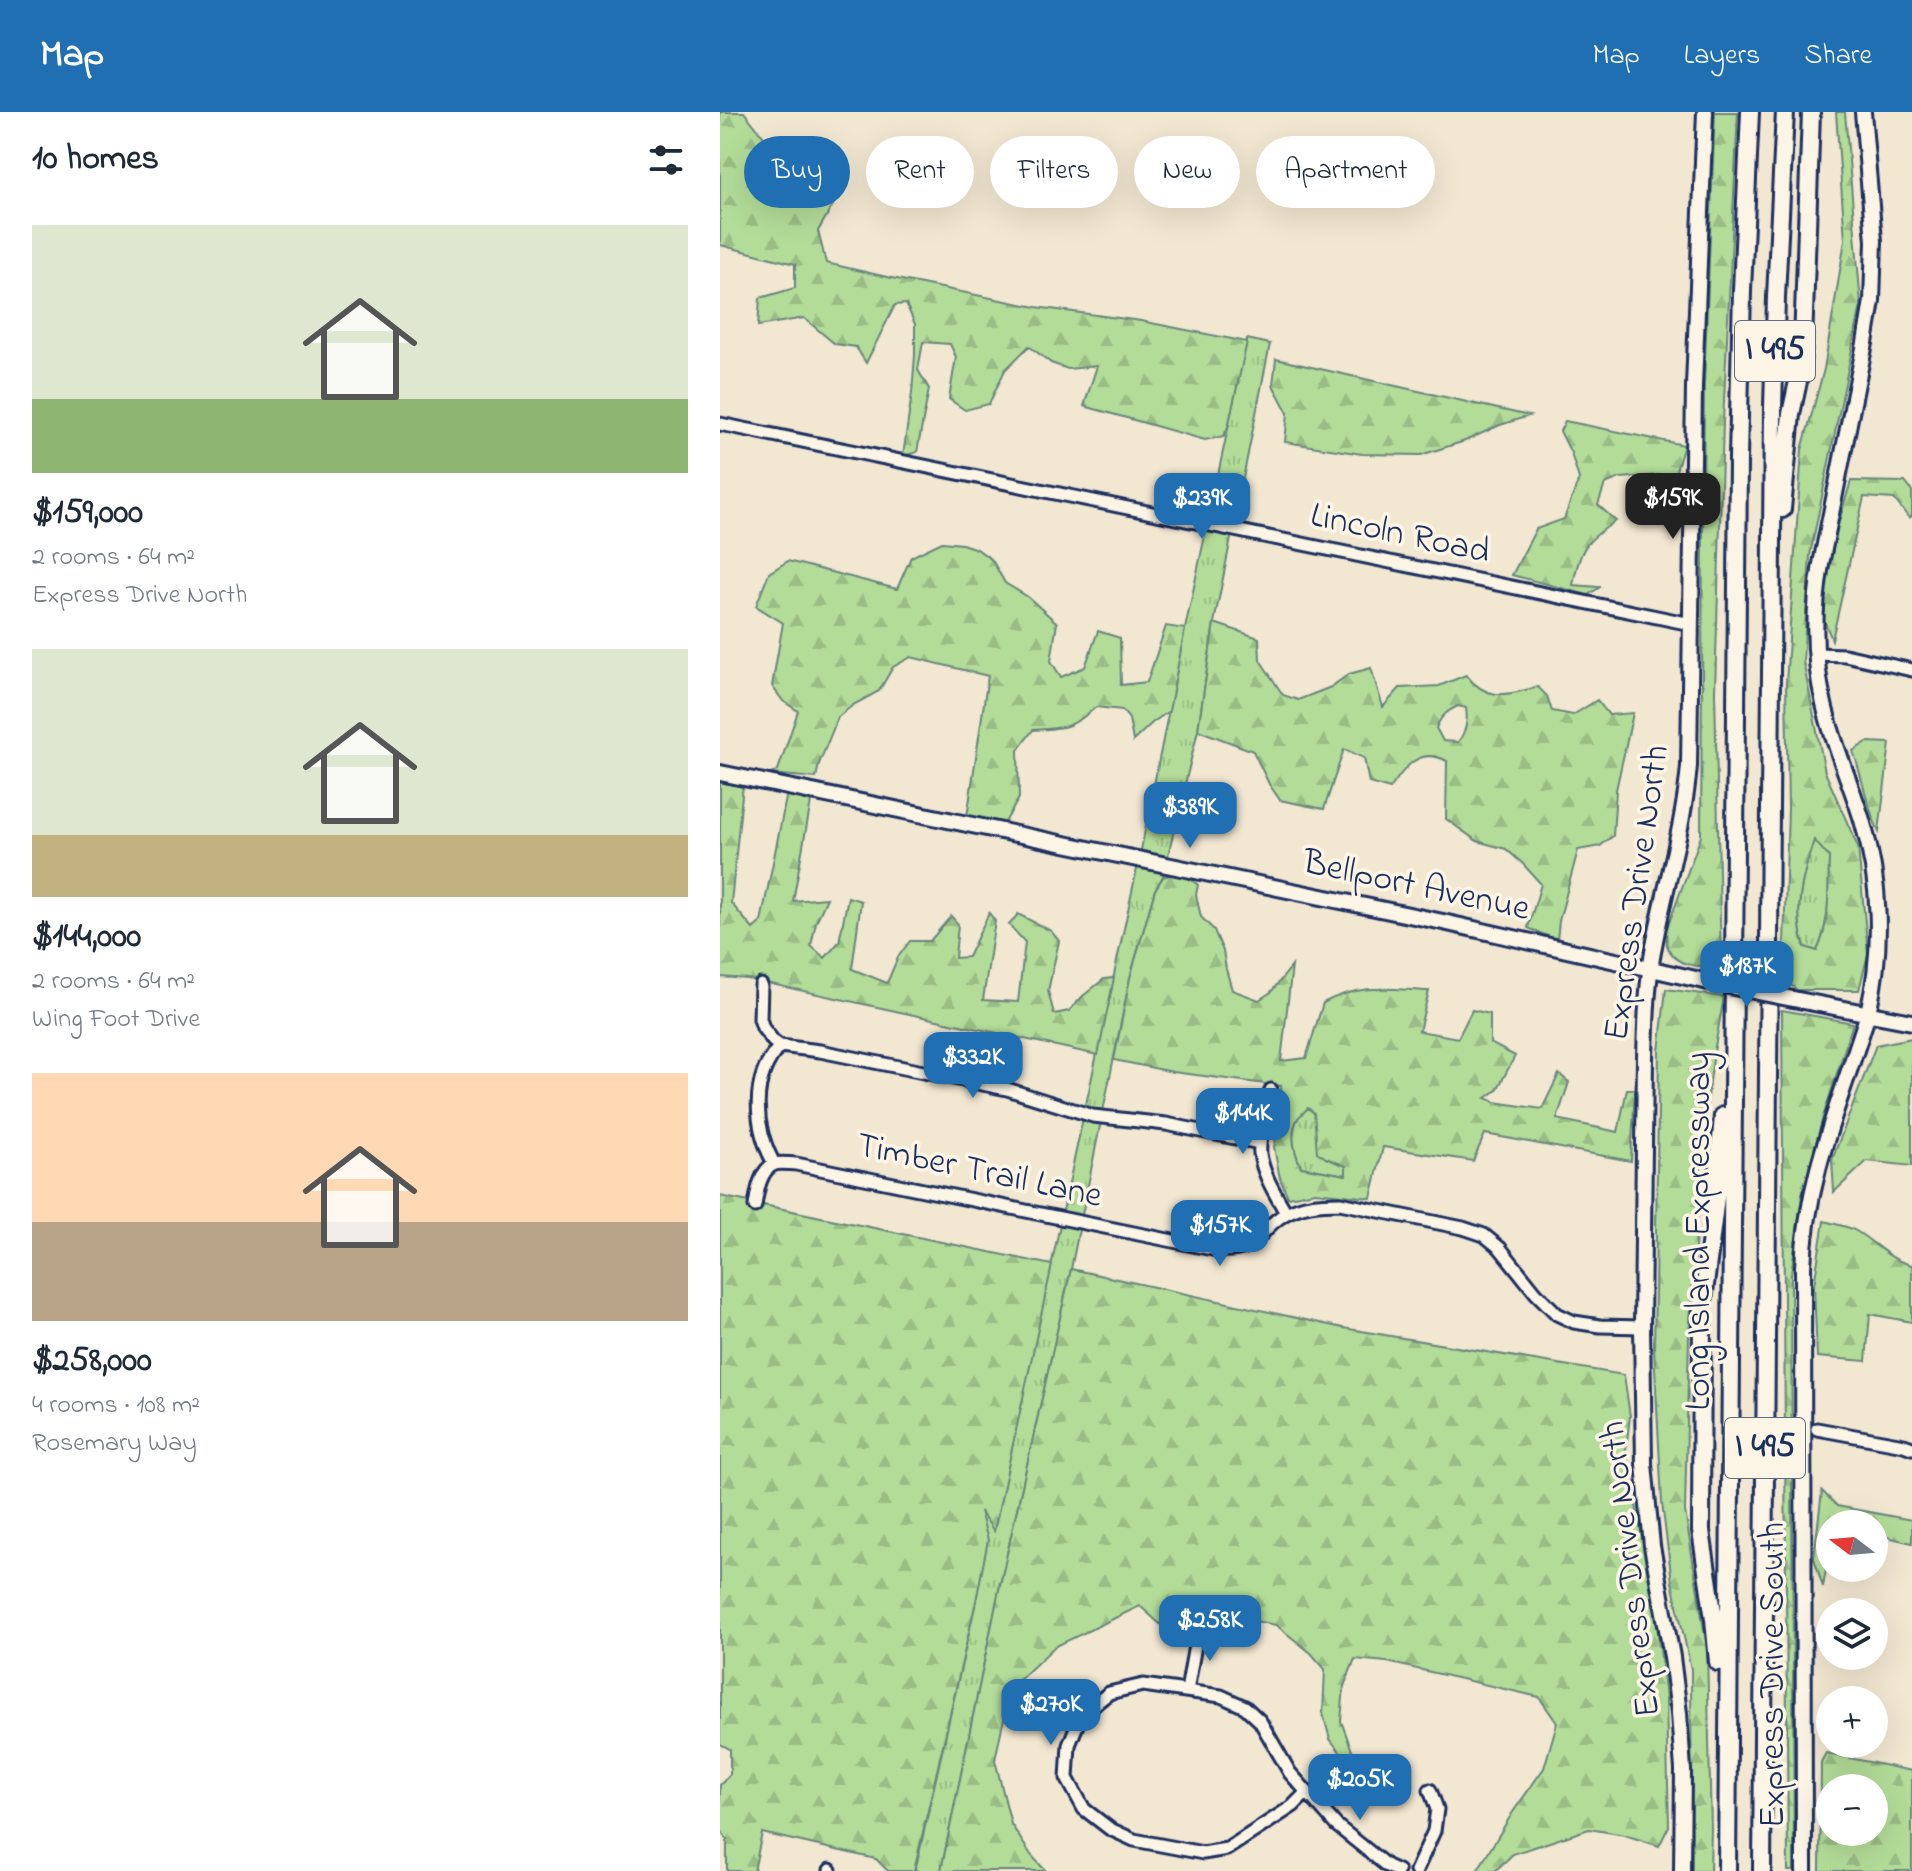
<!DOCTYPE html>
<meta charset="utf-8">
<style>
:root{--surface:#fff;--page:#f2f2f3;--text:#1f2937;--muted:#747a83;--accent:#1f6fb2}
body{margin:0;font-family:"Indie Flower",sans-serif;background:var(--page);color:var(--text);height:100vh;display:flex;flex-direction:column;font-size:30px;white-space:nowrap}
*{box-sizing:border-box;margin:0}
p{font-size:26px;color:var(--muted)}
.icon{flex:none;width:44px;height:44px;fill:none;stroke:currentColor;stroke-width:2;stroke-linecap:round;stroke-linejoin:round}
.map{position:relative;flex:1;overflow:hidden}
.panel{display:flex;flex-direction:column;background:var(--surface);width:720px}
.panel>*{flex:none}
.banner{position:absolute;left:24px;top:24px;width:760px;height:72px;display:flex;gap:16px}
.needle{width:52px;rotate:286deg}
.controls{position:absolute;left:1096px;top:1398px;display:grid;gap:16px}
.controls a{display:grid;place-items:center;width:72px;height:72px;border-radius:50%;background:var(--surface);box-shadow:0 8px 32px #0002;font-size:40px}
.price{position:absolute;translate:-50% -68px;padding:0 18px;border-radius:16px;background:var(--accent);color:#fff;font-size:26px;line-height:52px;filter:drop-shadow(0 2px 4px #0008)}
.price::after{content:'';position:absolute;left:50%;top:48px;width:24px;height:18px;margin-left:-12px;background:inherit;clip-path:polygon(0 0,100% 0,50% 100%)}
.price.active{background:#222;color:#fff}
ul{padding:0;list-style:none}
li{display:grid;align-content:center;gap:16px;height:424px;padding:0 32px}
li span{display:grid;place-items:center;height:248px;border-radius:0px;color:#555}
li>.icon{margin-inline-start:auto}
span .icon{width:144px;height:144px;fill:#fffc;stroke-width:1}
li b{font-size:34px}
h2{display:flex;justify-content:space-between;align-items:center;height:96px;padding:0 32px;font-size:34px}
.tag{padding:0 28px;border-radius:36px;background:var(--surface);box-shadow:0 8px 32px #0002;font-size:28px;line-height:72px}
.tag.active{background:var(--accent);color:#fff}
header{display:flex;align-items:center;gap:48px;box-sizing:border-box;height:112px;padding:0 40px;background:var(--accent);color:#fff}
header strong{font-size:38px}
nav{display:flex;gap:44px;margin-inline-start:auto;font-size:28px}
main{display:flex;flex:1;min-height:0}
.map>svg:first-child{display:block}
</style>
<header>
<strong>Map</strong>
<nav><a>Map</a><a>Layers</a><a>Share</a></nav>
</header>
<main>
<section class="panel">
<h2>10 homes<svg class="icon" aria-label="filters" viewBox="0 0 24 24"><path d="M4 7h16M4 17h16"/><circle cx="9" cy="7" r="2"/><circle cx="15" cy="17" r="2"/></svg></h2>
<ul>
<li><span style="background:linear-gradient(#dfe7d0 70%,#8fb573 0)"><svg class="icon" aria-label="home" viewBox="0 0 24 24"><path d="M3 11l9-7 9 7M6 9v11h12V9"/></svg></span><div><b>$159,000</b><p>2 rooms · 64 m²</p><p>Express Drive North</p></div></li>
<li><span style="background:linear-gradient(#dfe7d0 75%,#c2b280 0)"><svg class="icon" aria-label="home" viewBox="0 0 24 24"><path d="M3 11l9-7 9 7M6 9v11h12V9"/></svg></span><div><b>$144,000</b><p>2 rooms · 64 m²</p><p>Wing Foot Drive</p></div></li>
<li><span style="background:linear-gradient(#ffd9b3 60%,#b9a48a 0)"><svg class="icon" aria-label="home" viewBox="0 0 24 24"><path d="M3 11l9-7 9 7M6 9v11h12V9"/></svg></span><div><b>$258,000</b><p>4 rooms · 108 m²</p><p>Rosemary Way</p></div></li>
</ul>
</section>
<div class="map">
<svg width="1192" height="1759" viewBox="0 0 1192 1759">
<defs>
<pattern id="grass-tufts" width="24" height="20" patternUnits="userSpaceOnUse" patternTransform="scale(2)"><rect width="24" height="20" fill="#b3dc98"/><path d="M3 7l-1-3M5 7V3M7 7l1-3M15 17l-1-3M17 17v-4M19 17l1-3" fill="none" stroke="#99bd85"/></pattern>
<pattern id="forest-firs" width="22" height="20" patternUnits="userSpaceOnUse" patternTransform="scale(2)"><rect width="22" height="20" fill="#b3dc98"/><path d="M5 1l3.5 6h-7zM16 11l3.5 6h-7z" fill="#99bd85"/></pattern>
</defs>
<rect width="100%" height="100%" fill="#f2e7d1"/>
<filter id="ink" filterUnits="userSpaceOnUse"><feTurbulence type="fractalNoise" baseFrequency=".0125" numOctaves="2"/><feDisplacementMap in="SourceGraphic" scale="16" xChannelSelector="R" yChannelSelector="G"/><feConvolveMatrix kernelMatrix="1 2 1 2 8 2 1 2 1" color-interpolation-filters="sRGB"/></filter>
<g filter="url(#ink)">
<path fill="url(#grass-tufts)" stroke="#67867b" stroke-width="2" d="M527 227 550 232 494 511 478 618 443 764 435 778 410 866 351 1157 280 1473 221 1759H195L256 1489 267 1428 259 1396 274 1418 421 738 465 517Z
M1094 727 1109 745C1108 777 1111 809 1097 839L1085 835C1072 801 1083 761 1094 727Z
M588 996 594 1001 606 1046 627 1054 626 1063 581 1055C574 1040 569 1022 578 1006 580 1002 585 999 588 996Z"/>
<path fill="url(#forest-firs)" stroke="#67867b" stroke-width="2" fill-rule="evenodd" d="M0 0H24L50 33 44 53 49 61 88 64 113 75V93L98 119 106 151 167 165 316 195 421 209 527 230 508 315 504 324 485 328 364 294 377 254 348 257 331 251 309 234 285 258 269 292 245 298 229 287 236 245 230 232 203 230 198 258 209 277 197 340 183 344 192 281 195 243V212L186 192 175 193 146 251 136 235 115 232 84 206 38 214 40 186 75 176V152L0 133Z
M995 0H1018L1003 310 995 579 1001 852C982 857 954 855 947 833 946 829 947 824 946 819L981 724 984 272Z
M1116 0H1125L1141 193 1090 443 1083 549 1105 660 1138 735 1148 842 1139 878H1077L1063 866 1068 696 1066 571 1082 338 1104 257 1125 128ZM1094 728 1109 745C1108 776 1111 810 1097 839L1085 835C1072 801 1083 761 1094 728Z
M556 247 809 304 780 313 745 329 701 343 642 342 565 330 568 301 553 273Z
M845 309 964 333 955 362 900 366 885 372 878 393 896 409C865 429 860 436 853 473L880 475 868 483 792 463 816 417 844 407 859 367 851 341 840 319Z
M1131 369 1185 370 1192 379V404L1189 406 1174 387 1144 385 1112 528 1101 501 1110 440Z
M222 430 242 432 257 437 272 448 285 471 308 485 337 511 331 549 341 565 365 555 378 519 400 526 401 573 427 570 446 514 465 517 449 599 432 611 413 629 409 607 402 598 376 595C352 616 345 616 313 618L298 638 299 686 284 712 247 705 268 564 191 545 173 555 159 579 133 593 118 605 99 652 96 666 51 662 58 658 78 599 63 589 52 574 63 511 36 494 49 461 68 449 177 477 191 445Z
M494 511 539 526 540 548 563 583 578 588 611 575 629 562 651 556 663 595 680 576 719 574 746 563C769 591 787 582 818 575L827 584 832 599 853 603 877 588 889 603 913 601 896 678 893 724 880 734 858 738 839 809 837 828 808 816 821 772 803 752 786 737 757 729 726 707 727 649C699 634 684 656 670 677L649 671 644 646 624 637 604 697 560 688 549 672 533 639 478 618ZM738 594 746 596C748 610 746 619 738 630L723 629 716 616C721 604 727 599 738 594Z
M1147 630 1170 631 1159 720C1146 694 1143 666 1133 639Z
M0 669 23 673 11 791 33 817 41 810 67 681 91 690 73 789 107 786 96 810 91 834 105 846 119 830 128 785 141 789 132 857 167 871 178 845 190 829H210L231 804 238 812 235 846 248 845 269 801 275 809 263 888 298 890 305 830 289 813 298 802 331 819 339 829 328 879 334 902 349 899 363 884 384 867 394 866 378 943 28 867 0 865Z
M452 762 467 764 478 773 476 783 481 805 494 818 503 839 506 857 512 878 539 888 551 880 572 854 561 949 586 946 603 891C641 871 669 877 709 879L699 919 738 926 752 898 770 902V931L795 944 777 978 766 986 775 990 822 997 839 962 849 970 837 1007 898 1020 907 977H915L911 1049 765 1022 753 1049 663 1035 651 1086 595 1080 568 1085 560 1067 554 1035 562 996 561 974 453 960 394 948 410 866 435 778 443 765ZM588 996 594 1001 597 1040 606 1046 626 1054V1063L581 1055C574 1040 569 1022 578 1006 579 1005 587 997 588 996Z
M946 877 1004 885 994 940 983 1022 969 1223 965 1399 987 1536 991 1718 990 1759H972L971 1557 952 1470 942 1391 934 1237 939 939Z
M1062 898 1133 911 1103 1005 1082 1083 1071 1162 1074 1759H1068Z
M1192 926V1054L1147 1049 1114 1080 1112 1048 1156 933Z
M0 1084 332 1153 274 1419 260 1399 268 1428 256 1489 194 1759H168L156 1747 42 1721 34 1759H7V1728L0 1716V1673L10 1662V1637L0 1632Z
M1104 1109C1114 1112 1127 1114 1136 1119 1155 1130 1170 1149 1192 1153V1210L1150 1202 1146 1249 1097 1245 1094 1173Z
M351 1157 623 1216 904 1263 910 1304 906 1338 935 1497 946 1586 949 1714 939 1734 905 1723 869 1717 793 1742 775 1759H757L793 1700 824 1656 837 1611 819 1585 667 1550 635 1547 624 1574 621 1609 644 1671 610 1627 603 1602 605 1557 591 1541 556 1513 487 1500 462 1512H440L420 1494 334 1535 295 1572 282 1615 275 1648 291 1712 311 1743 326 1759H221L280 1473Z
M1102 1379 1117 1394 1192 1408V1431L1154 1422V1412H1110V1434L1103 1475 1094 1446Z
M1106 1641 1192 1659V1759H1100L1101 1650ZM1110 1676H1154V1720H1110Z"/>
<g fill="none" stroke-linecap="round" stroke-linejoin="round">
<g stroke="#1b2f5e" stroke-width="17">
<path id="minor" d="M0 312 971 512
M1096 542 1125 543 1192 558
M41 873 40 907 43 916 53 929 60 934 100 939 287 977 373 1004 446 1012 540 1031
M551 978C548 996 538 1024 540 1042 543 1063 556 1083 566 1101
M54 1052C34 1015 30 966 60 934
M35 1094C37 1081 40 1057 55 1052 61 1050 70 1052 76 1052L497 1138C542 1141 534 1120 565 1102 582 1092 601 1091 620 1091L743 1116 764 1123 780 1136 816 1181 837 1202 854 1210 880 1214 922 1215
M1097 1317 1184 1333 1192 1336
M467 1579 478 1516
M587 1680 573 1694 507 1737 483 1741 414 1728 390 1717 364 1697 347 1666 349 1633 361 1603 389 1581 423 1573 501 1584 525 1595 540 1609 570 1661 587 1680 616 1713 667 1754 678 1759
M110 1759V1758
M696 1759 714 1719 717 1697 710 1678"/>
</g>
<g stroke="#1b2f5e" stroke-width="20">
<path id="major" d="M0 661 723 810 989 870
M1073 887 1192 910
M962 1759 963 1658 959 1601 952 1545 932 1434 924 1352 922 1215 925 945C926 908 927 870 934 834 945 774 964 715 969 654L974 274 985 0
M1084 1759 1083 1155C1086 1064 1122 986 1148 901 1163 838 1161 770 1142 708 1130 669 1113 632 1104 592 1093 546 1093 499 1101 452L1145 231 1152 189 1154 129 1143 0"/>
</g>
<g stroke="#1b2f5e" stroke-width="22">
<path id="highway" d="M1062 397 1071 302 1080 260 1083 232 1091 0
M998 1550 994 1507 981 1419 982 1197 996 1085 1003 1004
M1007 1759 1018 346 1022 178 1030 0
M1042 1759 1053 296 1056 185 1065 0"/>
</g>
<use href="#minor" stroke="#fcf5e5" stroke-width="11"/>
<use href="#major" stroke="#fcf5e5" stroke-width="14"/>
<use href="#highway" stroke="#fcf5e5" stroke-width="16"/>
<g stroke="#1b2f5e" stroke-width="20" stroke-linecap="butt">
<path id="major-bridge" d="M989 870 1073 887"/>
</g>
<use href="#major-bridge" stroke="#fcf5e5" stroke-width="14"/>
</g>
</g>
<g text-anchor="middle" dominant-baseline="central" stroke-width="7" stroke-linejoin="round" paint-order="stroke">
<g fill="#fcf5e5" stroke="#5e6a86" stroke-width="2">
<rect x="1015" y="209" width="80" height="60" rx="6"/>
<rect x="1005" y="1306" width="80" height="60" rx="6"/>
</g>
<g font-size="34" font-weight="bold" fill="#1b2f5e">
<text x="1055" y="239">I 495</text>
<text x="1045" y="1336">I 495</text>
</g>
<g font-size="36" fill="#1b2f5e" stroke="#fcf5e5">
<text transform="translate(680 423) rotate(12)">Lincoln Road</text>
<text transform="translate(696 775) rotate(12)">Bellport Avenue</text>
<text transform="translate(918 781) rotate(-82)">Express Drive North</text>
<text transform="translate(259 1060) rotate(12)">Timber Trail Lane</text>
<text transform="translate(980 1119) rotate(-90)">Long Island Expressway</text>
<text transform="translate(912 1457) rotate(-97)">Express Drive North</text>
<text transform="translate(1054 1563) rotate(-90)">Express Drive South</text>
</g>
</g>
</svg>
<div class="controls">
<a><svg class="needle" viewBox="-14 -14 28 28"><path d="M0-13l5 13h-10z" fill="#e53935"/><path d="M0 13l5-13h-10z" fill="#747a83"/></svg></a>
<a><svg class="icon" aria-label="layers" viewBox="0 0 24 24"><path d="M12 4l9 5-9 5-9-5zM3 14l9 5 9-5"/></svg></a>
<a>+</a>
<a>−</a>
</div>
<b class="price" style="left:482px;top:429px">$239K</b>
<b class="price active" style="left:953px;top:429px">$159K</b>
<b class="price" style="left:470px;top:738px">$389K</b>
<b class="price" style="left:1027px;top:897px">$187K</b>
<b class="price" style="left:253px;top:988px">$332K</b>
<b class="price" style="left:523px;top:1044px">$144K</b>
<b class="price" style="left:500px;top:1156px">$157K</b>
<b class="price" style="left:490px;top:1551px">$258K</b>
<b class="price" style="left:331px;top:1635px">$270K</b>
<b class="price" style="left:640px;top:1710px">$205K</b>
<div class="banner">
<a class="tag active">Buy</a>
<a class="tag">Rent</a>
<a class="tag">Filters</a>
<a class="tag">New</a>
<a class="tag">Apartment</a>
</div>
</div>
</main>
